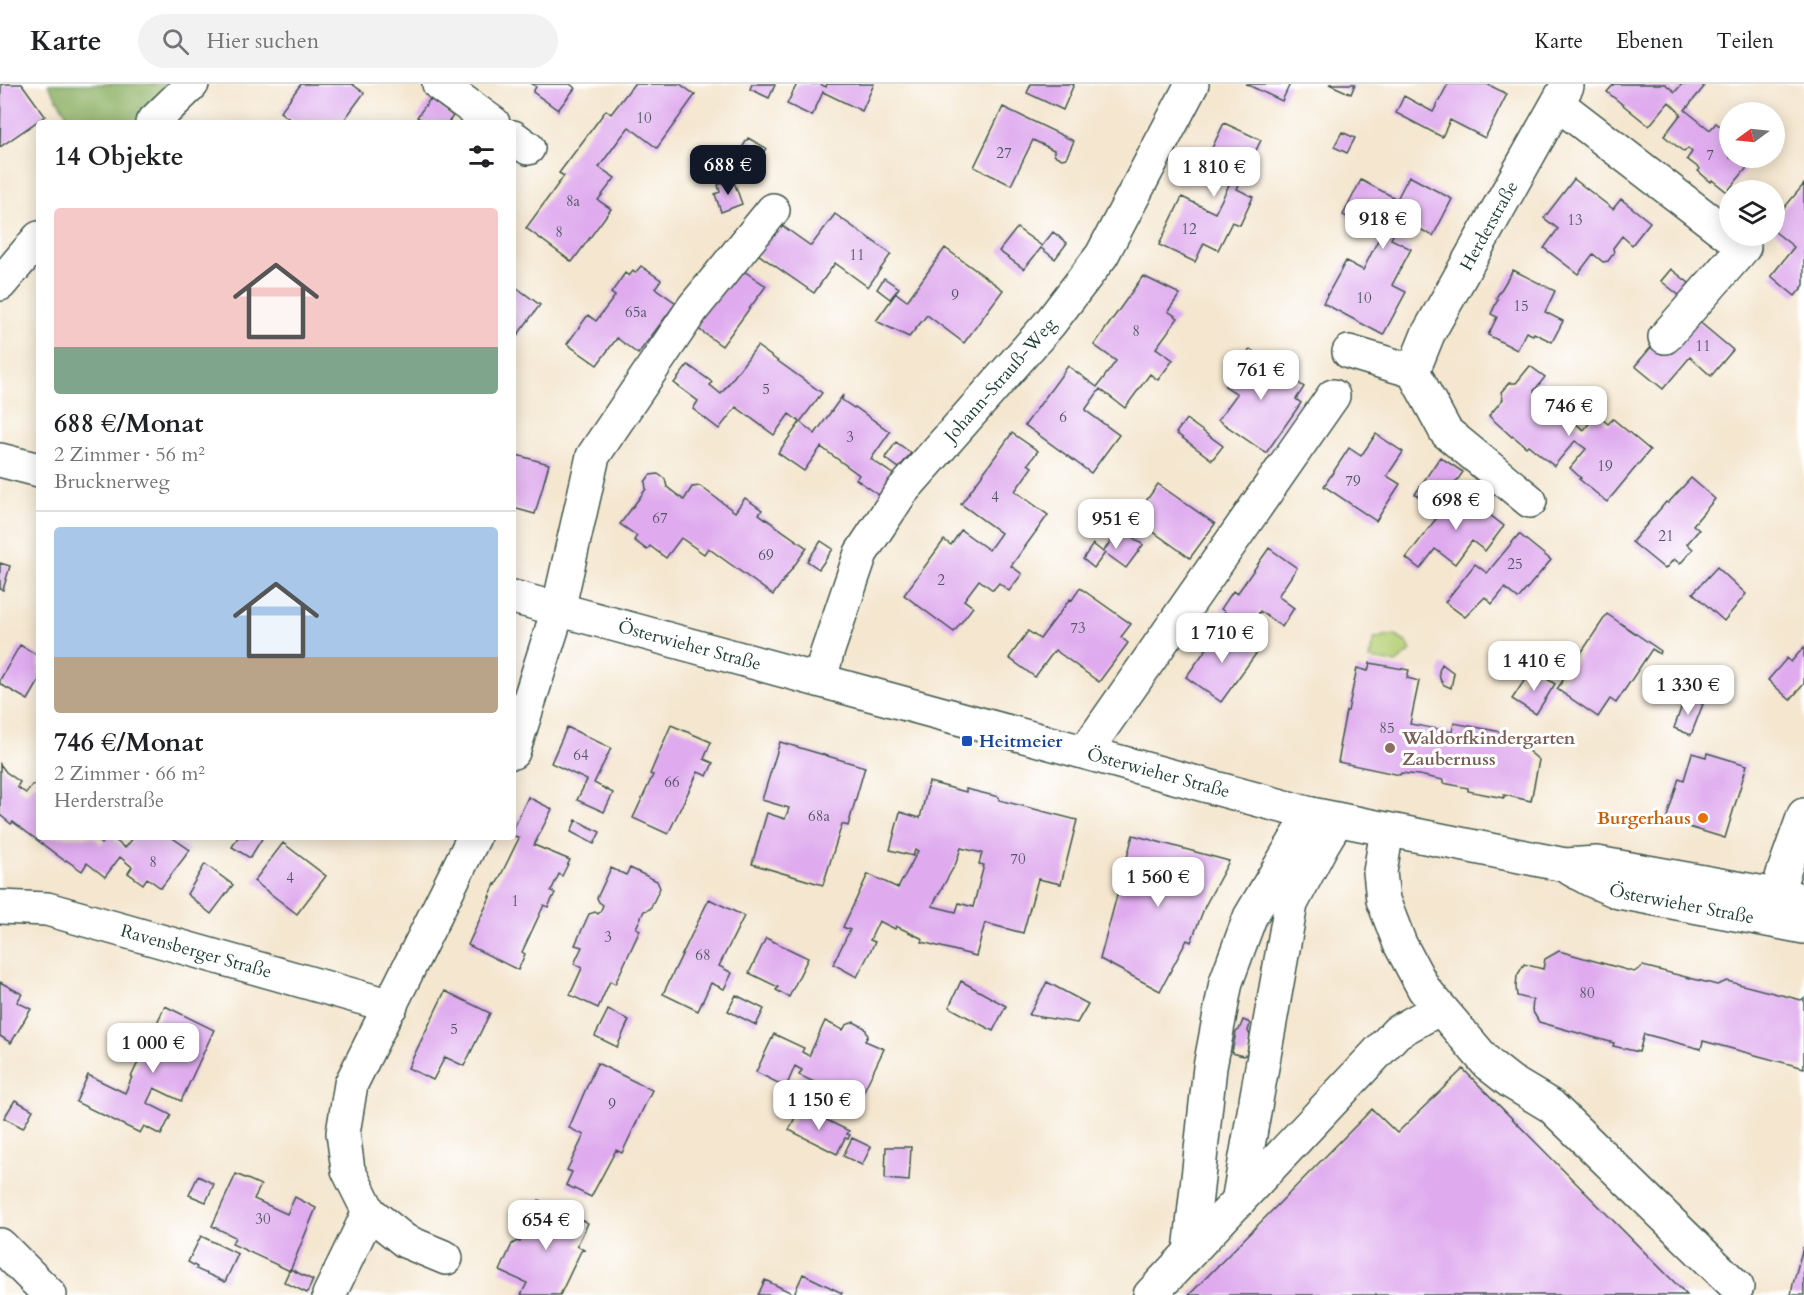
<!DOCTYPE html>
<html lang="de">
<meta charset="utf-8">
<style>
:root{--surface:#fff;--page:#f2f2f2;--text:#202124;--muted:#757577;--line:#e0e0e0;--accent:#111827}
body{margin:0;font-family:Cardo,serif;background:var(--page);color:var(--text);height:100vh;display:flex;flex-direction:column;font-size:22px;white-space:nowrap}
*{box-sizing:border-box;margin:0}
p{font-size:20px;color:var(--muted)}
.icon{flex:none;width:33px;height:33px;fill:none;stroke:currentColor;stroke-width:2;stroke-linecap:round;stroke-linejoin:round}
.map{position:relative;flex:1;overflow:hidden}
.drawer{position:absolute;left:36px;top:36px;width:480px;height:720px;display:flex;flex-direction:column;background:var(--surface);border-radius:6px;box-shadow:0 3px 15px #0003}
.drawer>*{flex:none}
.needle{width:39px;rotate:255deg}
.fabs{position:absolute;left:1719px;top:18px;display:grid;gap:12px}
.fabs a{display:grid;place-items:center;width:66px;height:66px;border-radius:50%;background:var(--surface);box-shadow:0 3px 15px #0003;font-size:30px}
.price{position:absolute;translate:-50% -51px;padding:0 14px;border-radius:12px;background:#fff;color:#222;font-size:20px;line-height:39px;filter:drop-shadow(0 2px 3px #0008)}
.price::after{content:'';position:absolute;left:50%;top:36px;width:18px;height:14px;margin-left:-9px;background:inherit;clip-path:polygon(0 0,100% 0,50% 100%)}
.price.on{background:var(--accent);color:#fff}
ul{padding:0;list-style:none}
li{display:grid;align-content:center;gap:12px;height:318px;padding:0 18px}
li+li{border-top:2px solid var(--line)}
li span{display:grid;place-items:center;height:186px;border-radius:6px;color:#555}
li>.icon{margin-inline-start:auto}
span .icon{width:108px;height:108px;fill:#fffc;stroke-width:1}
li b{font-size:26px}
h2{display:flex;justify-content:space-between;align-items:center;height:72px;padding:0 18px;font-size:26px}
header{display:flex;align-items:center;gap:36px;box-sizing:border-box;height:84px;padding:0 30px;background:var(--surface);border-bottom:2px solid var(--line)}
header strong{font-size:28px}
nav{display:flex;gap:33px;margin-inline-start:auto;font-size:21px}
.search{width:420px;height:54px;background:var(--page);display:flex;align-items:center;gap:15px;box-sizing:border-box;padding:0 21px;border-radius:33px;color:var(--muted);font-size:22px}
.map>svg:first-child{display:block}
</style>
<header>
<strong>Karte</strong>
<div class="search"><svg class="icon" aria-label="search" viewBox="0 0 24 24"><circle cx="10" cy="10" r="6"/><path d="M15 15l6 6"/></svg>Hier suchen</div>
<nav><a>Karte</a><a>Ebenen</a><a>Teilen</a></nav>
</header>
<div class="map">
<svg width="1804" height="1211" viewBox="0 0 1804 1211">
<rect width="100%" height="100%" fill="#fff"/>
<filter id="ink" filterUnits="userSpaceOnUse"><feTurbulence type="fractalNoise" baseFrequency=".0167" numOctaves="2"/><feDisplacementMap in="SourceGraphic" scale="12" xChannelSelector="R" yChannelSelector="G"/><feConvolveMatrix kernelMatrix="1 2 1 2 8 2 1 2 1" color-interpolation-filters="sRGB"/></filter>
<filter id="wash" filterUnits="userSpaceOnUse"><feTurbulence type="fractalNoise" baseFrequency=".008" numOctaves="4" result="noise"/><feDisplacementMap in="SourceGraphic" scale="24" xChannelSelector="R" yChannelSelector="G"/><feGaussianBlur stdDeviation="1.35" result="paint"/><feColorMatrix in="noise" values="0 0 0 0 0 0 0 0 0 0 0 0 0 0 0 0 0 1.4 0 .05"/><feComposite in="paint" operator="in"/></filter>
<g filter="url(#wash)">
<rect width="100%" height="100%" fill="#f4e6cf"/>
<path fill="#b6d076" stroke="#6a8655" stroke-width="1.5" d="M1394 551 1407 559 1411 567 1396 579 1369 575 1374 555Z"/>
<path fill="#90b267" stroke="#58784e" stroke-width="1.5" d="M48 0H178L139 39H72Z"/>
<g id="blocks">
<path fill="#dfabee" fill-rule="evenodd" d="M1 0H22L45 32 0 63Z
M301 0H352L364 9 342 39H295L280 28Z
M532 0H570L575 4 558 26 533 8 536 3Z
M634 0H680L695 11 657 64 629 43 618 57 599 83 615 94 598 116 611 125 572 178 526 144 564 92 559 89 595 41 606 26 611 30Z
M752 0H773L775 1 769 14 750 5Z
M797 0H820L826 3 827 0H874L862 27 823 8 812 32 787 20Z
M1031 0H1074L1063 26 1027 9Z
M1246 0H1290L1282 17Z
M1329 0H1355L1351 10Z
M1448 0H1487L1507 10 1485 54 1450 36 1442 53 1396 29 1404 12 1433 28Z
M1614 0H1665L1675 8 1682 0H1701L1704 3 1685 26 1710 46 1716 39 1730 50V74H1755L1727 108 1712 96 1711 98 1698 87 1700 85 1687 75 1692 68 1688 64 1684 68 1664 52 1681 30 1669 18 1649 42 1607 8Z
M430 15 453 32 448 39H420L422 36 417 33Z
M1003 23 1074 57 1066 74 1062 75 1054 71V66L1033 56 1011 101 974 83Z
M1224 39 1261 56 1237 105 1253 113 1240 141 1232 138 1218 166 1204 159 1195 178 1159 161 1182 113 1215 129 1229 101 1201 87Z
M1342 48 1355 54 1347 69 1334 63Z
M748 54 766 64 760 74 742 64Z
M1409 92 1452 115 1433 152 1401 135 1391 155 1411 165 1392 201 1406 208 1383 251 1323 219 1346 177 1363 186 1381 150 1343 131 1361 96 1397 115Z
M733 95 742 120 721 128 715 110 720 108 718 101Z
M1574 95 1613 125 1621 115 1650 138 1632 161 1622 152 1613 164 1614 169 1608 177 1603 178 1593 170 1578 190 1544 164 1558 145 1544 134Z
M1804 100V201L1795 212 1771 192 1794 163 1774 147V136Z
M835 130 891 170 868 203 835 179 814 209 755 168 777 138 811 162Z
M1017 144 1042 162 1053 148 1067 159 1055 175 1041 164 1024 185 999 167Z
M945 164 1003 206 964 259 927 231 909 253 876 237 896 209 907 217Z
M735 181 766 202 722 262 693 241Z
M641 182 661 196 655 204 676 219 638 270 617 254 597 281 567 260 588 231 596 237 615 212 611 209 625 189 629 192 633 187 635 189Z
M1671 185 1689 199 1680 212 1661 197Z
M1513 186 1555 207 1545 228 1563 237 1552 258 1534 249 1533 251 1526 248 1517 266 1488 251 1497 233 1491 230 1498 215 1496 214Z
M1143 192 1180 210 1168 227 1178 234 1156 264 1173 276 1158 296 1150 290 1125 324 1100 305 1085 326 1119 351 1091 389 1025 341 1068 282 1097 303 1116 277 1094 261Z
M884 194 899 204 890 215 877 205Z
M513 201 540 221 513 257Z
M1697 229 1696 235 1733 266 1711 292 1690 273 1663 305 1635 282 1652 262 1662 270Z
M757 262 822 309 800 338 789 330 774 351 736 323 719 345 693 325 698 317 674 299 688 281 712 298 710 301 721 310Z
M1250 265 1304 303 1296 315 1301 319 1266 369 1218 336 1237 310 1225 302Z
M1530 282 1545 293 1534 307 1570 340 1572 337 1584 346 1596 330 1608 340 1613 335 1650 366 1607 418 1579 395 1581 394 1570 384 1586 365 1575 357 1554 382 1528 361 1526 363 1513 352 1512 353 1489 332 1503 315 1501 308 1509 299H1516Z
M843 311 842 316 854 324 855 323 890 348 871 375 894 391 879 411 856 395 859 391 821 363 804 387 778 369 800 338 815 350Z
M1186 335 1223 362 1212 376 1176 349Z
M1012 349 1038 367 1028 380 1032 383 1015 407 1048 431 1011 482 1022 490 1009 507 999 499 993 506 979 496 964 516 973 523 954 548 904 511 944 456 951 461 961 446 989 466 1001 449 961 420Z
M1376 350 1403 368 1387 392 1400 400 1376 437 1324 402 1349 364 1361 372Z
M896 358 911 369 899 384 885 374Z
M513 370 549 380 535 430 513 424Z
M1440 373 1463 388 1437 425 1415 410Z
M658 390 665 395 667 403 684 416 692 403 700 402 735 428 745 414 762 426 759 430 807 464 773 511 708 464 704 470 681 454 666 474 650 462 647 466 634 456 637 452 620 440 646 405 645 398 650 391Z
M1691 394 1715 415 1693 441 1699 446 1687 460 1693 465 1680 480 1674 475 1665 485 1632 458 1666 418 1668 419Z
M1158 400 1215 440 1190 474 1134 434Z
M1458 406 1504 442 1485 467 1472 457 1455 480 1435 465 1420 485 1406 474Z
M1120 444 1143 461 1126 484 1105 469 1094 484 1083 475 1093 460 1103 468Z
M1519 450 1551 476 1518 515 1505 504 1492 520 1485 513 1465 533 1445 518 1475 480 1487 489Z
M821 457 833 465 819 485 807 477Z
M1269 464 1297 484 1278 512 1294 524 1282 543 1260 527 1248 544 1221 525 1233 507 1237 510Z
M0 479 10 482 3 506 0 505Z
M1717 483 1746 510 1724 537 1693 509Z
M1080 504 1131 540 1121 553 1128 559 1099 598 1055 566 1035 593 1009 574 1028 547 1040 555 1070 515 1072 516Z
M1607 530 1661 567 1660 570 1652 565 1616 619 1610 615 1598 633 1557 605Z
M1223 542 1258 567 1221 618 1186 593Z
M20 561 39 572V597L28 616 0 600V596Z
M1804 563V600L1790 616 1768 596 1787 574 1791 578Z
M1370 579 1409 586 1407 594 1419 597 1410 640 1452 648 1454 639 1507 649 1539 676 1531 717 1504 711V714L1468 707V704L1443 699V696L1419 691 1401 689 1400 691 1338 678 1341 663H1339L1346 627H1348L1357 584 1368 587Z
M1442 580 1454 589 1451 604 1444 601 1440 595 1439 587Z
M1532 585 1555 600 1536 630 1512 615Z
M1685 613 1703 620 1691 651 1674 644Z
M671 641 711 658 704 675 713 679 707 692 698 688 668 750 633 734 653 691 650 690Z
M567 643 611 664 594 699 613 709 604 728 577 716 587 696 551 679Z
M780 658 865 683 848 742 842 740 823 801 752 780 767 729 785 735 789 724 762 716Z
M1692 669 1706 673 1707 669 1747 681 1725 754 1666 736 1679 694 1684 696Z
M0 680 6 688 20 698 17 703 26 709 32 701 39 700V753H93L101 760 107 753H111L125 764 134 753H171L190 766 161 804 147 794 143 800 128 789 132 783 120 773 105 793 87 779 82 787 66 776 65 777 13 738 11 740 0 731Z
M929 698 966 708V705L999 713V716L1077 736 1061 800 1038 795 1023 849 985 839 976 872 922 858 923 855 896 842 895 845 879 837 870 856 875 858 857 893 833 880 850 846 843 843 868 790 898 804 918 767 915 766 913 772 890 766 900 728 920 734ZM961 764 982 769 979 780 984 781 973 823 959 819 956 828 932 822 956 779Z
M528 713 552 725 534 761 570 776 562 792 559 790 551 807 555 809 548 823 544 821 522 868 525 870 518 886 468 861 490 813H489L495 800 496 801 519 754 513 751V746Z
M576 736 600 748 594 760 571 748Z
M1133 751 1229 777 1205 822 1191 858 1187 856 1160 907 1100 875Z
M238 753H263L250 774 232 763Z
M283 759 326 792 297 830 254 797Z
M205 780 233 801 211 830 187 810Z
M611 784 626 791 630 784 657 797 660 804 650 825 644 827 636 844 640 846 615 900 610 897 598 924 570 911 582 884 574 880 582 863 575 861 589 830 595 828 598 830 601 826 603 821 599 818 597 814Z
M709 815 744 832 719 882 732 889 724 905 711 899 698 927 663 910Z
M766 854 808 874 789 913 776 906 778 903 749 889Z
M1559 867 1634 888 1643 882 1717 901 1727 897 1801 916 1804 914V984L1703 957 1701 965 1644 950 1639 968 1613 962 1614 959 1539 938 1532 926 1533 916 1517 912 1516 903 1517 892 1524 880 1543 885 1545 875Z
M961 897 1006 922 993 947 949 923Z
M0 898 22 910 17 918 31 925 11 959 0 952Z
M1047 898 1088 920 1077 939 1029 931Z
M445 907 490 929 464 982 445 973 433 996 408 984Z
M736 911 764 925 756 941 728 927Z
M165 922 214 946 181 1017 154 1004 147 1019 171 1031 161 1051 144 1042 140 1049 76 1018 88 991 125 1009 132 993H131Z
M608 926 629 936 617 963 595 952Z
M1243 936 1248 938 1250 940 1248 947 1250 951 1247 970 1243 972 1235 970 1232 968 1236 948 1239 946Z
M825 937 843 946 846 941 854 938 865 944 868 952 865 957 884 965 858 1019 799 991 802 986 795 982 786 1003 756 988 774 950 804 964 802 968 809 972Z
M597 979 652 1006 622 1069 616 1066 591 1113 566 1101 572 1088 567 1086 584 1051 569 1044Z
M1463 985 1687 1211H1189L1372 1025 1397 1049Z
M15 1016 33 1026 23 1044 4 1034Z
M800 1023 849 1047 847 1050 850 1051 848 1055 845 1054 837 1070 789 1046Z
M852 1054 871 1063 862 1081 843 1072Z
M886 1063H911L909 1097 885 1095Z
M236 1090 261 1101 254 1115 287 1130 295 1113 316 1124 290 1187 232 1160 235 1153 212 1142Z
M198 1092 214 1100 206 1118 189 1111Z
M539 1116 588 1139 577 1162 584 1166 581 1167 560 1211H521L527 1199 500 1187 512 1160 517 1157 520 1158 524 1150 519 1147 520 1145 524 1147Z
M201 1152 238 1170 225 1198 196 1185 197 1183 188 1178Z
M1803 1163 1804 1211H1791L1793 1200Z
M290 1185 313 1196 307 1209 284 1198Z
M803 1190 842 1209 841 1211H758L765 1196 794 1210Z"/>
</g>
</g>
<g filter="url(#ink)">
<use href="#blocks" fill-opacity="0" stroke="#3f564b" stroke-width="1.5"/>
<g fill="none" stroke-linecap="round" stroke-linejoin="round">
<g stroke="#3f564b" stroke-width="36">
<g id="minor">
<path d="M439 0 493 39"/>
<path d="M1558 20 1744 163 1665 253"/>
<path d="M152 39 192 0"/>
<path d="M513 53 528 64"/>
<path d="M0 200 39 154"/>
<path d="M1349 268 1413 287 1446 348 1530 417"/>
<path id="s1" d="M1413 287 1428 250 1567 2"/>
<path d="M0 376 39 386"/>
<path id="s2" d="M513 513 1311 730 1565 781 1597 779 1804 816"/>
<path id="s3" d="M820 596 827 569 861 469 902 407 1050 239 1102 171 1192 0"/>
<path d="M513 668 558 526 593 372 693 224 773 126"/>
<path d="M1085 668 1333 312"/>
<path d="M1387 746 1380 788 1383 816 1400 860 1424 905 1488 980 1511 998 1551 1022 1737 1203"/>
<path id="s4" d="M1571 785 1591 796 1619 808 1804 843"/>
<path id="s5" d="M0 823 47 825 391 922"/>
<path d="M1771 832 1783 790 1804 731"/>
<path d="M1238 1118 1291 820 1322 761 1337 736"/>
<path d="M0 1161 50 1211"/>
<path d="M1190 1168 1210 983 1226 898 1250 833 1311 730"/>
<path d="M446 1174 405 1157 369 1128 348 1086 343 1049 351 1000 474 753"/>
<path d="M329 1211 369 1128"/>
<path d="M1150 1211 1397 948 1440 924"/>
</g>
</g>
<use href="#minor" stroke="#fff" stroke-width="33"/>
</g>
</g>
<rect fill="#1a4fb4" stroke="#fff" stroke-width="2" x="961" y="651" width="12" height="12" rx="3"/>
<circle fill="#8d6e63" stroke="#fff" stroke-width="2" cx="1390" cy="664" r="6"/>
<circle fill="#e8710a" stroke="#fff" stroke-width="2" cx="1703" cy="734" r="6"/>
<g text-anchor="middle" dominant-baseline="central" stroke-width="6" stroke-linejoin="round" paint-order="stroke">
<g font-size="15" fill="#4f5862">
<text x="644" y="34">10</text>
<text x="1004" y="69">27</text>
<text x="1710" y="71">7</text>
<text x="573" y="117">8a</text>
<text x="1575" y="136">13</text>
<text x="1189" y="145">12</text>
<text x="559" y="148">8</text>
<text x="857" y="171">11</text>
<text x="955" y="211">9</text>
<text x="1364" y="214">10</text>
<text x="1521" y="222">15</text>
<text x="636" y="228">65a</text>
<text x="1136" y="247">8</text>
<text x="1703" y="262">11</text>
<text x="766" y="305">5</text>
<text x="1063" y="333">6</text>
<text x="850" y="353">3</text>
<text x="1605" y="382">19</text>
<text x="1353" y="397">79</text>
<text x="995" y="413">4</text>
<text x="660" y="434">67</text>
<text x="1666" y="452">21</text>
<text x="766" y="471">69</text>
<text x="1515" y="480">25</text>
<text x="941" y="496">2</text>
<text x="1078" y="544">73</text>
<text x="1387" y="644">85</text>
<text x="581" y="671">64</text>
<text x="672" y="698">66</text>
<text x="819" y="732">68a</text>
<text x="1018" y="775">70</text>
<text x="153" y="778">8</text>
<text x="290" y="794">4</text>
<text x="515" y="817">1</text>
<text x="608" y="853">3</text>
<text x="703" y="871">68</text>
<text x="1587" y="909">80</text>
<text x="454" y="945">5</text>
<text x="612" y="1020">9</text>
<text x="263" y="1135">30</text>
</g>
<g font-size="18" fill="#1f3d34" stroke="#fff">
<text stroke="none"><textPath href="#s1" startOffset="164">Herderstraße</textPath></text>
<text stroke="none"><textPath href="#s3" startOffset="356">Johann-Strauß-Weg</textPath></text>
<text stroke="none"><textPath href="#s2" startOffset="183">Österwieher Straße</textPath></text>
<text stroke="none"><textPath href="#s2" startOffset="669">Österwieher Straße</textPath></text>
<text stroke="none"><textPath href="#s4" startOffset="117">Österwieher Straße</textPath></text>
<text stroke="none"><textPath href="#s5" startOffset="202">Ravensberger Straße</textPath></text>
</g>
<g font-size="18" font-weight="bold" fill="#785e54" stroke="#fff" text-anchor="start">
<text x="1402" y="654">Waldorfkindergarten<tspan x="1402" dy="21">Zaubernuss</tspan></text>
</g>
<g font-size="18" font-weight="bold" fill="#164399" stroke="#fff" text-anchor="start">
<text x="979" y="657">Heitmeier</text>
</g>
<g font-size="18" font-weight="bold" fill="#c56008" stroke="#fff" text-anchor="end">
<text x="1691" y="734">Burgerhaus</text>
</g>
</g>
</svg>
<div class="fabs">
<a><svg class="needle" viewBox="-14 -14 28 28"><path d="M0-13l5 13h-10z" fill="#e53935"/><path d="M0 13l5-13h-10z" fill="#757577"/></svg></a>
<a><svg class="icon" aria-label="layers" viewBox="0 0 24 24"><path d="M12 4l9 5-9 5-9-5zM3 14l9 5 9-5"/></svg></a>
</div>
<b class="price on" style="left:728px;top:112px">688 €</b>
<b class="price" style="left:1214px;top:114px">1 810 €</b>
<b class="price" style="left:1383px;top:166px">918 €</b>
<b class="price" style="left:1261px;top:317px">761 €</b>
<b class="price" style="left:1569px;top:353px">746 €</b>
<b class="price" style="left:1456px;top:447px">698 €</b>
<b class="price" style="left:1116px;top:466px">951 €</b>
<b class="price" style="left:1222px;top:580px">1 710 €</b>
<b class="price" style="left:1534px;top:608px">1 410 €</b>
<b class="price" style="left:1688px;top:632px">1 330 €</b>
<b class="price" style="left:1158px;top:824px">1 560 €</b>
<b class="price" style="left:153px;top:990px">1 000 €</b>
<b class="price" style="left:819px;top:1047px">1 150 €</b>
<b class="price" style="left:546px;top:1167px">654 €</b>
<section class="drawer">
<h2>14 Objekte<svg class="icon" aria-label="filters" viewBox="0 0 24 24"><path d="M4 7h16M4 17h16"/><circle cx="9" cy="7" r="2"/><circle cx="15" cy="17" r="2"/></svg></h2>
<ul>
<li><span style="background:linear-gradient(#f6c9c9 75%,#7fa58c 0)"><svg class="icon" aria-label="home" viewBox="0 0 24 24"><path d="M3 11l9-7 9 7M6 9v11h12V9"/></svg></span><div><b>688 €/Monat</b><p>2 Zimmer · 56 m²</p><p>Brucknerweg</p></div></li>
<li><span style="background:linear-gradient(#a9c7e8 70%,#b9a48a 0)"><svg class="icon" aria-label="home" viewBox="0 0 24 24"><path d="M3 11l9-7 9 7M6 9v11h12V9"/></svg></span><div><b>746 €/Monat</b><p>2 Zimmer · 66 m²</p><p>Herderstraße</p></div></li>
</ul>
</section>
</div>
